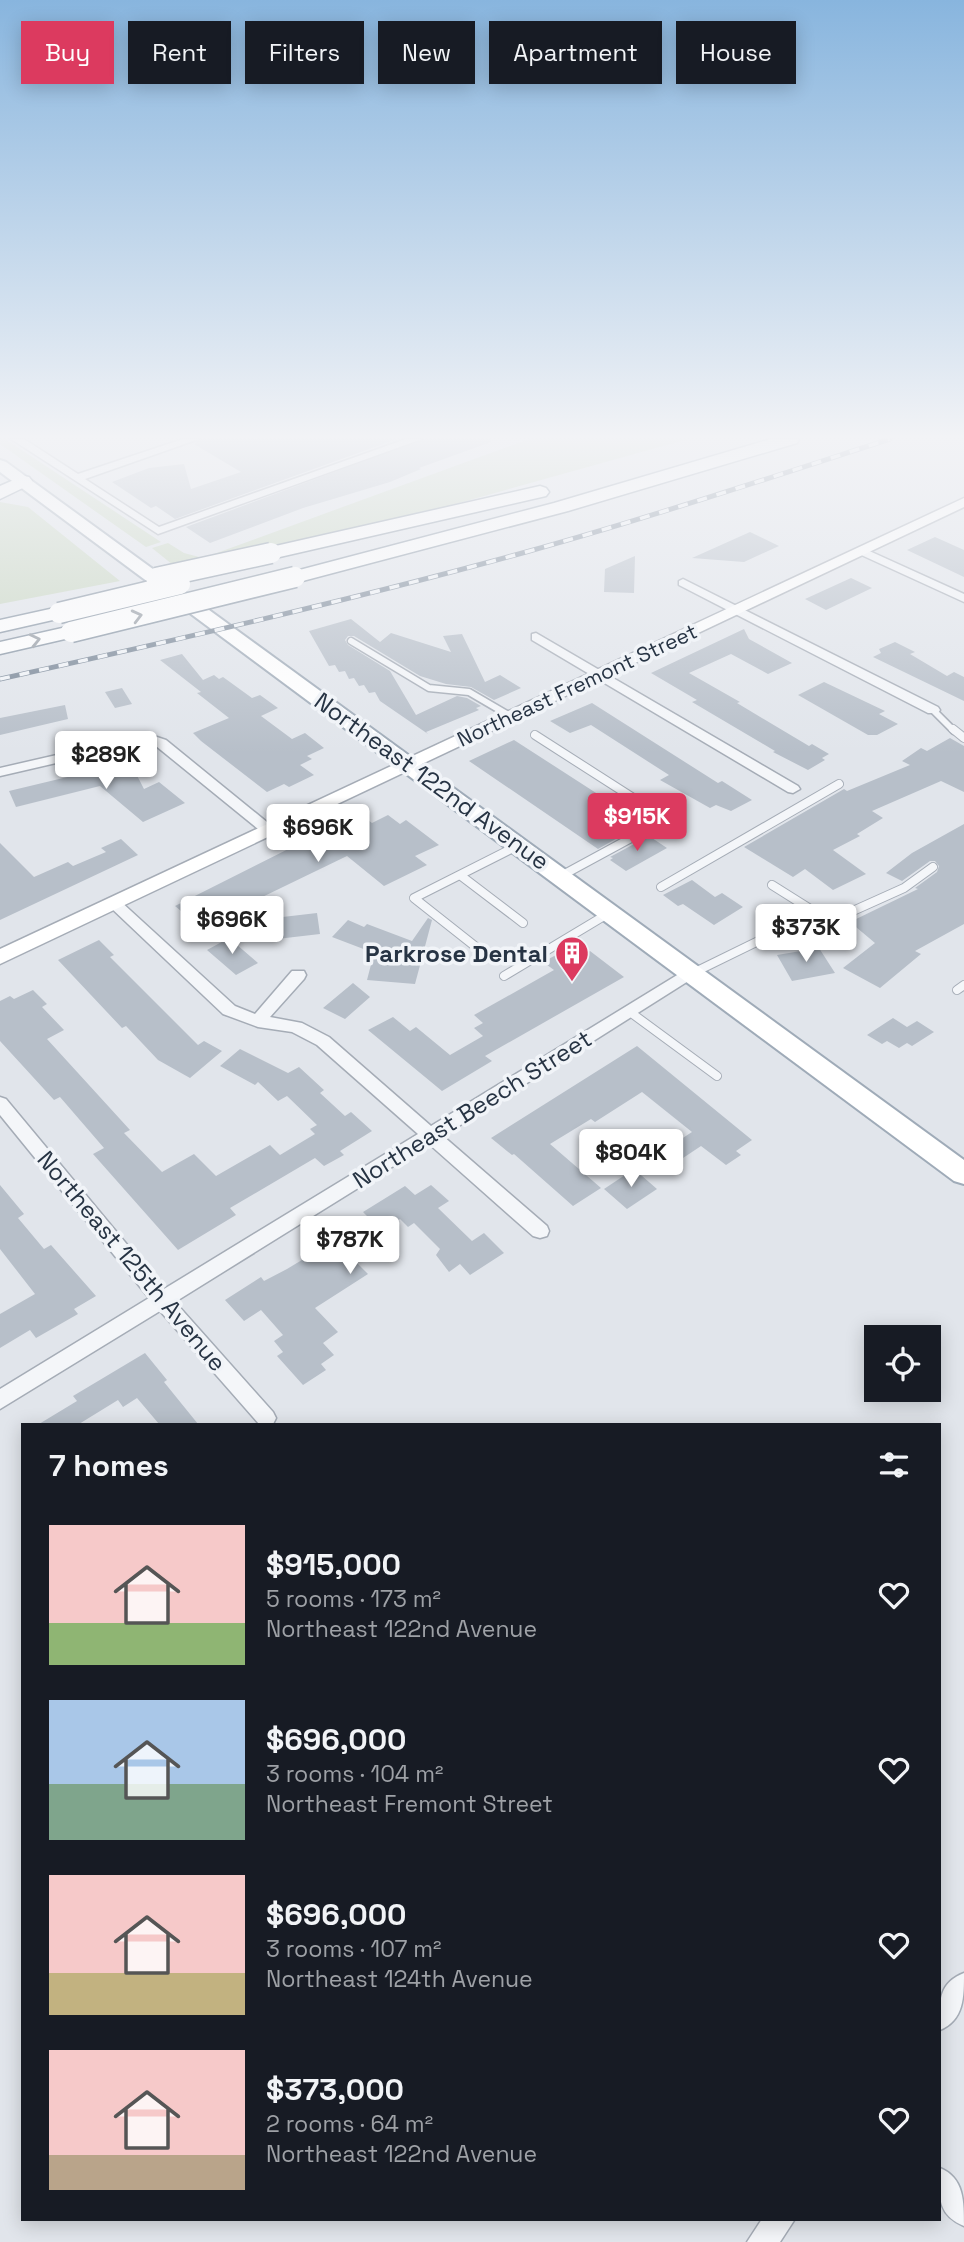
<!DOCTYPE html>
<meta charset="utf-8">
<style>
:root{--surface:#171b24;--page:#242831;--text:#f1f3f6;--muted:#9ea1a6;--accent:#dc3a5f}
body{margin:0;font-family:"Space Grotesk",sans-serif;background:var(--page);color:var(--text);height:100vh;display:flex;flex-direction:column;font-size:26px;white-space:nowrap}
*{box-sizing:border-box;margin:0}
p{font-size:23px;color:var(--muted)}
.icon{flex:none;width:38px;height:38px;fill:none;stroke:currentColor;stroke-width:2;stroke-linecap:round;stroke-linejoin:round}
.map{position:relative;flex:1;overflow:hidden}
.details{position:absolute;left:21px;top:1423px;width:920px;height:798px;display:flex;flex-direction:column;background:var(--surface);border-radius:0px;box-shadow:0 4px 18px #0003}
.details>*{flex:none}
.top-card{position:absolute;left:21px;top:21px;width:922px;height:63px;display:flex;gap:14px}
.controls{position:absolute;left:864px;top:1325px;display:grid;gap:14px}
.controls a{display:grid;place-items:center;width:77px;height:77px;border-radius:0px;background:var(--surface);box-shadow:0 4px 18px #0003;font-size:35px}
.price{position:absolute;translate:-50% -60px;padding:0 16px;border-radius:7px;background:#fff;color:#222;font-size:23px;line-height:46px;filter:drop-shadow(0 2px 4px #0008)}
.price::after{content:'';position:absolute;left:50%;top:42px;width:21px;height:16px;margin-left:-10px;background:inherit;clip-path:polygon(0 0,100% 0,50% 100%)}
.price.active{background:var(--accent);color:#fff}
ul{padding:0;list-style:none}
li{display:flex;align-items:center;gap:21px;height:175px;padding:0 28px}
li span{display:grid;place-items:center;flex:none;width:196px;height:140px;border-radius:0px;color:#555}
li>.icon{margin-inline-start:auto}
span .icon{width:84px;height:84px;fill:#fffc;stroke-width:1}
li b{font-size:30px}
h2{display:flex;justify-content:space-between;align-items:center;height:84px;padding:0 28px;font-size:30px}
.pill{padding:0 24px;border-radius:0px;background:var(--surface);box-shadow:0 4px 18px #0003;font-size:24px;line-height:63px}
.pill.active{background:var(--accent);color:#fff}
.map>svg:first-child{display:block}
</style>
<div class="map">
<svg width="964" height="2242" viewBox="0 0 964 2242">
<rect width="100%" height="100%" fill="#e1e5eb"/>
<path fill="#c8d6c1" d="M0 439H5L161 542 146 547 0 444Z
M529 439H688L445 507 178 569 152 548 168 543 184 553 203 558Z
M0 502 28 507 120 581 0 604Z"/>
<path fill="#b7bfc9" d="M201 439H397L175 519 156 506 151 508 112 482 149 468 184 464 191 489 241 472 194 444Z
M424 439H490L491 442 419 468 421 469 390 482 303 508 210 543 186 527Z
M750 532 779 546 744 562 692 558Z
M935 537 964 550V577L907 550Z
M635 556 634 593 604 592 605 569Z
M851 578 872 588 826 610 805 599Z
M351 619 380 642 391 633 451 652 443 636 462 634 485 682 500 675 521 688 494 700 471 687 446 684 420 676 354 636H348L345 640 348 645 390 671 416 715 457 696 467 698 481 706 476 708 479 710 426 732 428 734 380 701 375 692 369 693 364 685 359 686 354 678 349 679 345 671 339 672 335 665 329 666 309 631Z
M744 629 749 639 792 663 768 674 731 654 689 673 740 702 737 703 809 746 812 744 829 754 822 758 825 760 808 770 773 752 775 751 692 702 697 700 651 673Z
M895 642 915 652 910 654 947 676 954 672 964 677V701L873 657 881 653 879 649Z
M182 654 203 680 214 675 219 679 223 677 252 698 260 695 278 708 261 716 292 739 305 733 324 748 307 756 312 759 300 765 314 775 289 787 284 784 267 792 201 741 193 733 229 718 197 693 201 692 160 660Z
M824 682 885 711 879 714 898 724 877 735H868L798 695Z
M122 688 132 704 115 708 105 692Z
M592 703 718 783 722 781 752 800 731 811 716 805 710 808 660 780 669 775 591 725 570 733 550 721Z
M65 705 68 719 0 735V718Z
M950 738 964 746V792L941 781 872 811 883 818 857 834 860 836 833 850 866 874 833 890 805 869 793 877 744 847 844 789 847 791 910 765 902 761 921 748 927 751Z
M514 740 638 820 631 824 637 827 598 849 469 761Z
M130 762 144 789 159 782 185 803 143 822 100 786 16 807 9 791Z
M388 815 400 824 406 820 439 845 415 856 427 865 384 886 347 856 200 927 175 906 342 822 346 826 364 817 372 823Z
M964 824V924L915 951 921 954 880 988 843 968 875 943 850 922 918 889 915 888 937 872 939 866 935 861H930L902 881 886 873 912 853Z
M649 836 667 848 626 871 610 860 613 858 610 857Z
M121 839 138 855 0 920V843L34 877 68 862 73 866 106 852 101 848Z
M692 880 715 897 722 893 743 907 714 925 683 904 678 906 663 895Z
M317 913 320 934 277 939 274 918Z
M428 918 432 920 415 984 367 980 374 953 332 937 348 920 364 927 367 924 412 941Z
M229 938 258 963 236 975 207 950Z
M99 940 114 955 110 957 198 1045 204 1041 222 1051 190 1078 158 1060 126 1026 122 1028 58 960Z
M569 948 580 957 590 951 624 977 485 1056 492 1061 442 1091 368 1030 393 1017 410 1031 416 1027 450 1055 483 1036 474 1028 483 1023 474 1015 554 970 543 962Z
M819 948 835 973 792 981 777 955Z
M353 983 370 997 345 1019 323 1008Z
M33 990 47 1004 42 1007 64 1030 47 1039 130 1130 124 1133 162 1172 194 1154 216 1176 270 1145 280 1155 315 1134 310 1129 317 1125 287 1096 278 1101 258 1082 255 1085 220 1066 240 1049 288 1073 299 1067 324 1090 320 1093 345 1116 351 1112 372 1131 340 1151 344 1155 324 1166 315 1158 230 1208 236 1215 178 1250 93 1154 104 1148 60 1097 54 1100 0 1041V1001L10 996 14 999Z
M893 1018 907 1027 917 1021 934 1032 912 1046 907 1043 899 1048 887 1041 882 1044 867 1035Z
M637 1046 752 1140 736 1151 741 1155 726 1165 701 1146 683 1158 669 1147 692 1132 642 1092 595 1122 591 1119 550 1144 601 1188 573 1206 514 1154 512 1155 491 1138Z
M634 1169 657 1189 627 1209 604 1189Z
M0 1185 24 1214 18 1218 44 1249 51 1245 96 1296 74 1309 78 1314 36 1338 30 1330 0 1348V1314L35 1294 0 1249Z
M431 1185 449 1201 438 1208 472 1241 484 1233 504 1253 470 1275 460 1264 449 1272 436 1255 440 1249 414 1223 408 1227 400 1219 367 1241 376 1250 356 1262 368 1274 315 1308 338 1332 323 1343 334 1355 321 1364 326 1370 303 1385 277 1356 283 1352 274 1341 283 1335 261 1310 244 1321 225 1300 261 1277 264 1281 287 1269 370 1219 363 1212 405 1186 415 1195Z
M145 1353 167 1380 164 1382 198 1424H159L137 1398 123 1407 118 1400 79 1424H39L77 1401 73 1396Z"/>
<g fill="none" stroke-linecap="round" stroke-linejoin="round">
<g stroke="#a5acb6" stroke-width="9">
<path id="lane-far1" d="M351 641 429 688 469 692 510 716
M933 710 954 731"/>
</g>
<g stroke="#a5acb6" stroke-width="10">
<path id="lane" d="M953 729 964 738
M535 735 666 819 561 876
M460 875 523 923
M772 885 826 919
M661 887 839 784
M476 947 414 898 517 846
M693 973 783 929 844 915 904 888 933 867
M504 976 609 913
M957 990 964 985
M630 1012 717 1076"/>
</g>
<g stroke="#a5acb6" stroke-width="3">
<path id="street" d="M11 439H24L78 474 183 439H199L85 479 159 527 406 439H422L158 534Z
M857 549H865L964 594V602L857 553Z
M683 579 938 707 940 710 938 713H928L679 585V581Z
M536 633 798 786 800 789 793 793 788 792 532 640V634Z
M148 734 166 740 273 827 275 830 273 833H263L156 746 147 742 0 776V768Z
M114 898 119 900 235 1006 255 1014 292 971H304L306 975 304 979 270 1017 302 1023 329 1037 431 1126 687 969H699L701 973 443 1136 547 1226 549 1231 547 1236 540 1238 533 1236 429 1144 175 1302 273 1412 276 1418 273 1424H259L160 1311 0 1409V1389L149 1298 0 1115V1097L6 1099 164 1289 418 1134 317 1045 292 1032 258 1027 223 1014 109 906 106 903Z
M964 1973C964 1997 964 2020 940 2030 940 2005 936 1984 964 1973Z
M940 2168C964 2178 964 2201 964 2226 935 2214 940 2194 940 2168Z
M762 2219H795L780 2242H747Z"/>
</g>
<g stroke="#a5acb6" stroke-width="3">
<path id="secondary" d="M964 498V507L0 964V949Z"/>
</g>
<g stroke="#9fabb8" stroke-width="4">
<path id="primary" d="M0 460 6 462 964 1160V1184L954 1181 0 472Z"/>
</g>
<g stroke="#8694a3" stroke-width="3">
<path id="highway" d="M771 439H799L797 443 568 511 295 583 288 581 285 577 288 573 554 503Z
M23 476 29 477 32 481 29 485 0 499V486Z
M540 486 546 488 549 492 546 496 271 559 261 553 271 547Z
M59 607 66 609 69 613 66 617 0 632V620Z
M71 626 78 628 81 632 78 636 0 654V642Z"/>
</g>
<use href="#lane-far1" stroke="#f4f6f9" stroke-width="6"/>
<use href="#lane" stroke="#f4f6f9" stroke-width="8"/>
<use href="#street" fill="#f4f6f9" fill-rule="evenodd"/>
<use href="#secondary" fill="#fff" fill-rule="evenodd"/>
<use href="#primary" fill="#fff" fill-rule="evenodd"/>
<use href="#highway" fill="#fff" fill-rule="evenodd"/>
<g stroke="#788696" stroke-width="5">
<path id="rail" d="M0 679C176 640 352 600 526 552 648 518 769 478 890 439"/>
</g>
<use href="#rail" stroke="#f1f4f8" stroke-width="3.5" stroke-dasharray="10" stroke-linecap="butt"/>
<g stroke="#8694a3" stroke-width="23" stroke-linecap="butt">
<path id="highway-bridge" d="M156 578 271 553
M59 613 180 584
M71 632 295 577"/>
</g>
<use href="#highway-bridge" stroke="#fff" stroke-width="20"/>
</g>
<defs><path id="oneway-chevron" d="M-2-3.5L2.5 0L-2 3.5" fill="none" stroke-width="1.6" stroke-linecap="round" stroke-linejoin="round" transform="scale(1.75)"/></defs>
<g stroke="#939aa2">
<use href="#oneway-chevron" transform="translate(137 616) rotate(-14)"/>
<use href="#oneway-chevron" transform="translate(35 640) rotate(-13)"/>
</g>
<linearGradient id="sky" x2="0" y2="1"><stop stop-color="#88b5de"/><stop offset="0.58" stop-color="#f2f3f6"/><stop offset="1" stop-color="#f2f3f6" stop-opacity="0"/></linearGradient>
<rect width="964" height="753" fill="url(#sky)"/>
<defs>
<g id="building-pin" transform="scale(1.75)"><path d="M0 17L-7.5 6A9.5 9.5 0 1 1 7.5 6Z" fill="#dc3a5f" stroke="#f1f4f8"/><path d="M-4-6H4V6H1V3H-1V6H-4ZM-2.5-4.3h1.7v1.8h-1.7ZM.8-4.3h1.7v1.8H.8ZM-2.5-1h1.7V.8h-1.7ZM.8-1h1.7V.8H.8Z" fill="#fff"/></g>
</defs>
<g fill-rule="evenodd">
<use href="#building-pin" x="572" y="953"/>
</g>
<g text-anchor="middle" dominant-baseline="central" stroke-width="7" stroke-linejoin="round" paint-order="stroke">
<g font-size="21" fill="#273444" stroke="#f1f4f8">
<text transform="translate(577 685) rotate(-25)">Northeast Fremont Street</text>
</g>
<g font-size="24" fill="#273444" stroke="#f1f4f8">
<text transform="translate(432 781) rotate(36)">Northeast 122nd Avenue</text>
<text transform="translate(472 1109) rotate(-32)">Northeast Beech Street</text>
<text transform="translate(132 1261) rotate(50)">Northeast 125th Avenue</text>
</g>
<g font-size="24" font-weight="bold" fill="#273444" stroke="#f1f4f8" text-anchor="end">
<text x="548" y="953">Parkrose Dental</text>
</g>
</g>
</svg>
<div class="controls">
<a><svg class="icon" aria-label="locate" viewBox="0 0 24 24"><circle cx="12" cy="12" r="6"/><path d="M12 2v4M12 18v4M2 12h4M18 12h4"/></svg></a>
</div>
<b class="price" style="left:106px;top:791px">$289K</b>
<b class="price active" style="left:637px;top:853px">$915K</b>
<b class="price" style="left:318px;top:864px">$696K</b>
<b class="price" style="left:232px;top:956px">$696K</b>
<b class="price" style="left:806px;top:964px">$373K</b>
<b class="price" style="left:631px;top:1189px">$804K</b>
<b class="price" style="left:350px;top:1276px">$787K</b>
<div class="top-card">
<a class="pill active">Buy</a>
<a class="pill">Rent</a>
<a class="pill">Filters</a>
<a class="pill">New</a>
<a class="pill">Apartment</a>
<a class="pill">House</a>
</div>
<section class="details">
<h2>7 homes<svg class="icon" aria-label="filters" viewBox="0 0 24 24"><path d="M4 7h16M4 17h16"/><circle cx="9" cy="7" r="2"/><circle cx="15" cy="17" r="2"/></svg></h2>
<ul>
<li><span style="background:linear-gradient(#f6c9c9 70%,#8fb573 0)"><svg class="icon" aria-label="home" viewBox="0 0 24 24"><path d="M3 11l9-7 9 7M6 9v11h12V9"/></svg></span><div><b>$915,000</b><p>5 rooms · 173 m²</p><p>Northeast 122nd Avenue</p></div><svg class="icon" aria-label="heart" viewBox="0 0 24 24"><path d="M12 20l-8-8c-3-5 5-10 8-4 3-6 11-1 8 4z"/></svg></li>
<li><span style="background:linear-gradient(#a9c7e8 60%,#7fa58c 0)"><svg class="icon" aria-label="home" viewBox="0 0 24 24"><path d="M3 11l9-7 9 7M6 9v11h12V9"/></svg></span><div><b>$696,000</b><p>3 rooms · 104 m²</p><p>Northeast Fremont Street</p></div><svg class="icon" aria-label="heart" viewBox="0 0 24 24"><path d="M12 20l-8-8c-3-5 5-10 8-4 3-6 11-1 8 4z"/></svg></li>
<li><span style="background:linear-gradient(#f6c9c9 70%,#c2b280 0)"><svg class="icon" aria-label="home" viewBox="0 0 24 24"><path d="M3 11l9-7 9 7M6 9v11h12V9"/></svg></span><div><b>$696,000</b><p>3 rooms · 107 m²</p><p>Northeast 124th Avenue</p></div><svg class="icon" aria-label="heart" viewBox="0 0 24 24"><path d="M12 20l-8-8c-3-5 5-10 8-4 3-6 11-1 8 4z"/></svg></li>
<li><span style="background:linear-gradient(#f6c9c9 75%,#b9a48a 0)"><svg class="icon" aria-label="home" viewBox="0 0 24 24"><path d="M3 11l9-7 9 7M6 9v11h12V9"/></svg></span><div><b>$373,000</b><p>2 rooms · 64 m²</p><p>Northeast 122nd Avenue</p></div><svg class="icon" aria-label="heart" viewBox="0 0 24 24"><path d="M12 20l-8-8c-3-5 5-10 8-4 3-6 11-1 8 4z"/></svg></li>
</ul>
</section>
</div>
